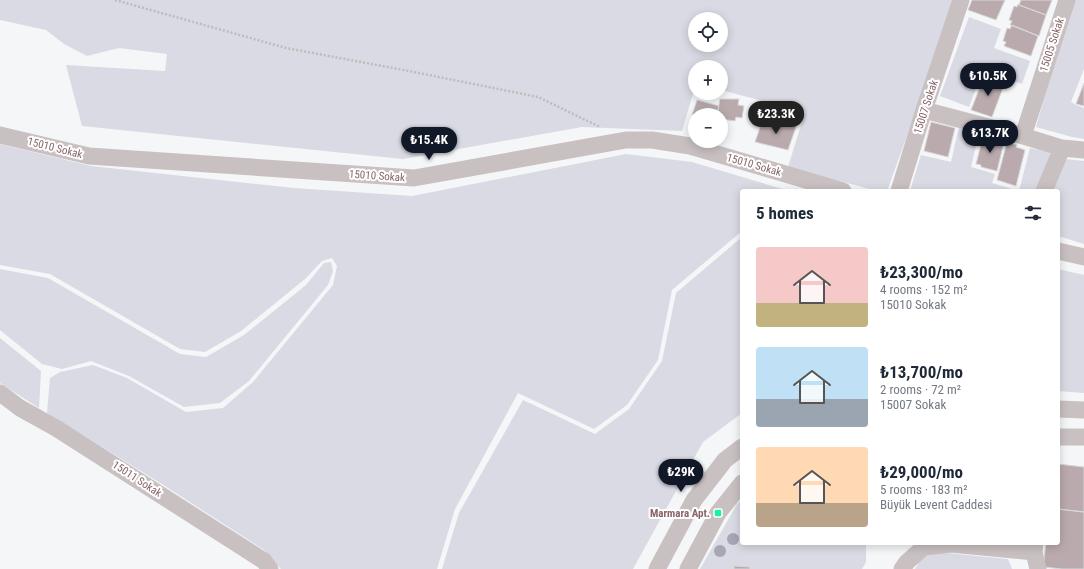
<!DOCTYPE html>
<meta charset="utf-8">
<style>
:root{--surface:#fff;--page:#f2f2f3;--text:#1f2937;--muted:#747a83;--accent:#111827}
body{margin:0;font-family:"Roboto Condensed",sans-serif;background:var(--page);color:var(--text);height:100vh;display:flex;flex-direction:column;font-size:15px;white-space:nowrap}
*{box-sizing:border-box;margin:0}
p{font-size:13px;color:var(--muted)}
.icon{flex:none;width:22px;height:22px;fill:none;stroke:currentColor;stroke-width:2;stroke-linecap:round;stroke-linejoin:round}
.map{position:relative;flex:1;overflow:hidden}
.details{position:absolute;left:740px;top:189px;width:320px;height:356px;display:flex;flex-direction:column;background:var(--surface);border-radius:4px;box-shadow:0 2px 10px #0003}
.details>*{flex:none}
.buttons{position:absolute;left:688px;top:12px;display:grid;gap:8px}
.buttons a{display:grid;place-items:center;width:40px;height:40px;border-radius:50%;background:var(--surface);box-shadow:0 2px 10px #0003;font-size:20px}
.price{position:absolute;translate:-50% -34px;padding:0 9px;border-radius:14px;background:var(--accent);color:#fff;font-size:13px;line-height:26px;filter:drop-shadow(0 1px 2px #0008)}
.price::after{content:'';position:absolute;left:50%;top:24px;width:12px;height:9px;margin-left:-6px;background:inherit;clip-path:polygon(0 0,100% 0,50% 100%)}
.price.on{background:#222;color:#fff}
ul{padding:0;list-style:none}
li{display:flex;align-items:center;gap:12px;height:100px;padding:0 16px}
li span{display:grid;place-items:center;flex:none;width:112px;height:80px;border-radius:4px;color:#555}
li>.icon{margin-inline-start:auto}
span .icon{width:48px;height:48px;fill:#fffc;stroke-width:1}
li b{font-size:17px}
h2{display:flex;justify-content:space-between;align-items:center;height:48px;padding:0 16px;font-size:17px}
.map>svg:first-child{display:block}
</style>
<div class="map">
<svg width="1084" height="569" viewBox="0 0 1084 569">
<rect width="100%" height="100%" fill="#f4f6f8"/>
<path fill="#dadae4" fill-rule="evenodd" d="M0 0H956L887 191H877L788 167 805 112 721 90V67H695V87L682 131 582 127 403 159 82 126 66 65 165 71 167 54 119 48 87 56 64 44 46 30 0 20ZM695 19H721V45H695Z
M1073 0H1084V69L1071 102 1076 105 1084 108V139L1072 137 1036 127 1068 12Z
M969 17 1001 29 994 48 1030 61 1022 84 983 70 969 107 940 96Z
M959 127 979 133 971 167 995 174 992 183 1019 191 1030 148 1049 152 1052 158 1038 191H910L921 155 951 162Z
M0 144 91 166 294 188 412 196 626 154 692 162 789 191H742V231L672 290 658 360 627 405 594 429 518 393 455 509 437 569H281L264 550 165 486 47 413 50 378 60 372 93 365 127 378 186 412 223 408 253 382 333 285 337 266 332 258 322 261 305 279 241 331 205 352 180 349 50 274 0 265Z
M1065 159 1084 161V244L1058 236V191H1052Z
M742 237V413L703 442 633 569H442L459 513 523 400 595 434 629 409 662 361 676 293Z
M331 262 333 271 328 285 249 381 220 403 184 407 129 376 91 361 62 369 42 364 0 330V269L48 278 180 354 206 357 244 335 306 285 324 263Z
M1058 269 1084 275V393L1058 391Z
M0 338 41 371 39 408 0 383Z
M742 500V543H866V562L862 569H700L737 504Z
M926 551 1008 559 1012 569H915Z"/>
<path fill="#baaaad" stroke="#d7d8d9" d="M972 0H1005L996 20 968 10Z
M1021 0H1052L1046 15 1019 5Z
M1018 4 1019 5 1046 15 1039 36 1010 25 1012 21 1009 20 1014 6 1017 7Z
M1012 25 1038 36 1031 56 1004 46 1006 42 1003 41 1007 28 1010 29Z
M984 77 1004 85 992 117 971 110Z
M1084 83V106L1076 104Z
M720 99H739L738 105 744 106 742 118 736 117 735 121 721 119V115H717Z
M697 100 719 106 717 115H692Z
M762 122 770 124V122L782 123 783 122 797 124 788 150 755 142Z
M931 122 955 128 948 157 924 151Z
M983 137 1004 142 997 171 981 167V165L976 164Z
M1007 142 1017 145 1016 147 1025 150 1016 186 997 180Z
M1058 464 1084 467V512L1058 509Z
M1058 509 1084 512V569H1062L1043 567 1046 543H1058Z
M734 566 750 567V569H734Z"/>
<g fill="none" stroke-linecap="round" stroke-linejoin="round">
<path stroke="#c1babb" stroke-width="2.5" stroke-dasharray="2 2" stroke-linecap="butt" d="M115 0 286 48 409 71 538 97 600 127"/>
<path stroke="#c9c0c1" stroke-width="17" d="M924 110 1023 136 1062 148 1084 150
M0 135 89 156 414 178 626 140H652L690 146 843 191
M1023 136 1067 0
M899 191 924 110 961 0
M1044 191 1062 148
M1058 251 1084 257
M0 393 20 408 56 428 264 561 270 569
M1058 409 1084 410
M1058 437H1084
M1035 543 1034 552 1038 569
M657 569 694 500 725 460 742 447
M688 569 718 513 742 483
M902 569 907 562 924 547 951 544 1034 552"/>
</g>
<g fill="#a8a5b5">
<circle cx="733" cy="539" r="6"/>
<circle cx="720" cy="551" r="6"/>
</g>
<rect fill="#1af2a3" stroke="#fff" stroke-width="1.5" x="714" y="509" width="8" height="8" rx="2"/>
<g text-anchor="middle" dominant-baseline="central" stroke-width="4" stroke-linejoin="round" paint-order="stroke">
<g font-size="11" fill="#886469" stroke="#fff">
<text transform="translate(1052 45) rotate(-72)">15005 Sokak</text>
<text transform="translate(926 107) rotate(-72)">15007 Sokak</text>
<text transform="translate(55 148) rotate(14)">15010 Sokak</text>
<text transform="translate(754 165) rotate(16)">15010 Sokak</text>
<text transform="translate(377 176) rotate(4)">15010 Sokak</text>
<text transform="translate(137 479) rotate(33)">15011 Sokak</text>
</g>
<g font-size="11" font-weight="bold" fill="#886469" stroke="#fff" text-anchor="end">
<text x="710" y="513">Marmara Apt.</text>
</g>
</g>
</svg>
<div class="buttons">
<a><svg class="icon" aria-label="locate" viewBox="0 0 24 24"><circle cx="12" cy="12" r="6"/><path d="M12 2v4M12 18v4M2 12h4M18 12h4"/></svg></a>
<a>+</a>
<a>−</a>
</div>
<b class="price" style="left:988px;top:97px">₺10.5K</b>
<b class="price on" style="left:776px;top:135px">₺23.3K</b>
<b class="price" style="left:990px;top:154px">₺13.7K</b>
<b class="price" style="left:429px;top:161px">₺15.4K</b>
<b class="price" style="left:681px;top:493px">₺29K</b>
<section class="details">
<h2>5 homes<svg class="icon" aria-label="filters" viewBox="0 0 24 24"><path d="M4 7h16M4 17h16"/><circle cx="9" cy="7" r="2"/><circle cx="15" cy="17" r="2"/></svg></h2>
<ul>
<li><span style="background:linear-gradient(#f6c9c9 70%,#c2b280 0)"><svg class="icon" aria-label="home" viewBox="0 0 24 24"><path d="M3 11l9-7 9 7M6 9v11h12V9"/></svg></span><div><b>₺23,300/mo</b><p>4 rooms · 152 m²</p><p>15010 Sokak</p></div></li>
<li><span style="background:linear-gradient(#bfe0f5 65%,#9aa5b1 0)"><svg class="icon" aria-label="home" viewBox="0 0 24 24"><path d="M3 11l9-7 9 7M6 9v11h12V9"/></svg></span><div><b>₺13,700/mo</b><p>2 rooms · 72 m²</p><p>15007 Sokak</p></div></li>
<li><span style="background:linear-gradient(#ffd9b3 70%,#b9a48a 0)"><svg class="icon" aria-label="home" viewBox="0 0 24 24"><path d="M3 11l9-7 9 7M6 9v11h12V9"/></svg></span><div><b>₺29,000/mo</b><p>5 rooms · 183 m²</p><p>Büyük Levent Caddesi</p></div></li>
</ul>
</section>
</div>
